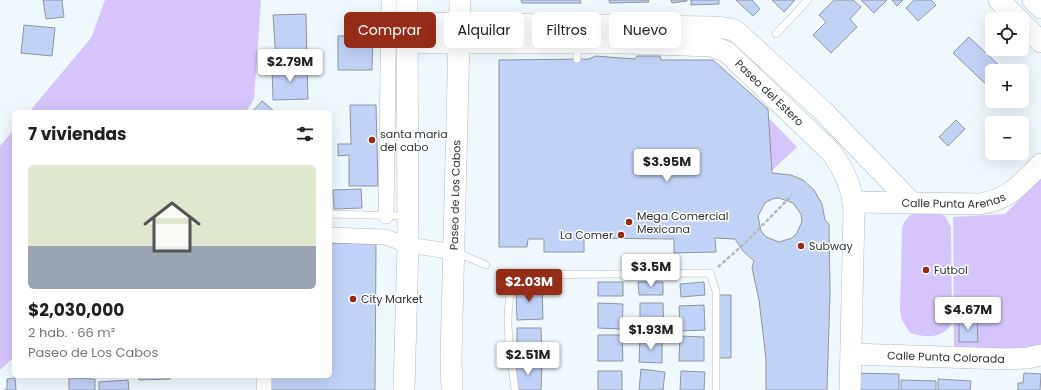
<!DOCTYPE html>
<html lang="es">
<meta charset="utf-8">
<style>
:root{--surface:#fff;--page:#f6f6f6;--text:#202124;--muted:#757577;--accent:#952c18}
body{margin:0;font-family:Poppins,sans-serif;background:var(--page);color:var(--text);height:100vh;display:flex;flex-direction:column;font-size:15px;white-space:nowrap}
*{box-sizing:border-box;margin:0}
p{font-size:13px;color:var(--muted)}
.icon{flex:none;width:22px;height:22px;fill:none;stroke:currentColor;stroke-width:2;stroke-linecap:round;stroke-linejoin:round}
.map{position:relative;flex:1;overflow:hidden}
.panel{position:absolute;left:12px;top:110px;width:320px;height:268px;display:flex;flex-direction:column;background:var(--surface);border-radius:6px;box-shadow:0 4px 16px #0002}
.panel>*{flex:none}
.guide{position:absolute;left:344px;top:12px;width:380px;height:36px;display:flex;gap:8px}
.controls{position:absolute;left:985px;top:12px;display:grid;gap:8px}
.controls a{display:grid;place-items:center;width:44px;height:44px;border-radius:6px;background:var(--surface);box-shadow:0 4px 16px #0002;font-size:20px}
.price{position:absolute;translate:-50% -34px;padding:0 9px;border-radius:4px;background:#fff;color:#222;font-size:13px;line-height:26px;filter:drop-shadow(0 1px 2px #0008)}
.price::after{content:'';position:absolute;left:50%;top:24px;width:12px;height:9px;margin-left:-6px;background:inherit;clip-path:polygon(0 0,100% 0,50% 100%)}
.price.current{background:var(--accent);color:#fff}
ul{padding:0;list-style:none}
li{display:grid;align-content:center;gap:8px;height:212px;padding:0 16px}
li span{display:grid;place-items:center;height:124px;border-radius:6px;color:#555}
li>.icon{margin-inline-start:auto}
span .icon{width:72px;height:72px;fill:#fffc;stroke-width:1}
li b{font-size:17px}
h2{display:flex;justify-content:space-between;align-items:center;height:48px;padding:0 16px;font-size:17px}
.tag{padding:0 14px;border-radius:6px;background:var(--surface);box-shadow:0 4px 16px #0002;font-size:14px;line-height:36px}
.tag.current{background:var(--accent);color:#fff}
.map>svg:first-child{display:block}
</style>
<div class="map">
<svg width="1041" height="390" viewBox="0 0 1041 390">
<rect width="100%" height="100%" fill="#eff8fd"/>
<path fill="#d6c5fd" d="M105 0H261L254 99 246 112H29L91 38Z
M768 117 797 147 766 176Z
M14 129V357L0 370V146Z
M1041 178V344L1033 351H954L953 217 1005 214Z
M918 211 935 212 945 216 951 227 952 323C943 339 926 338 910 333L902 320 900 312 902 228C905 219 909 215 918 211Z"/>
<path fill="#c2d2f7" stroke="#90959e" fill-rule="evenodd" d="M43 0H62L64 17 46 19Z
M521 0H580L581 3H522Z
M609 0H648L649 2 610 3Z
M671 0H687V1L672 3Z
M691 0H719V4L691 5Z
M736 0H752L760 9 753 16Z
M772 0H795L784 12Z
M834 0H853L861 7 850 19 857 27 831 53 813 35 826 22 819 15Z
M861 0H887L874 13Z
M892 0H903L897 6Z
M914 0H931L936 5 918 21 906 8Z
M306 14 307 60H276L273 15Z
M24 25 55 28 52 56 21 53Z
M338 36H373L372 70H338Z
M969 37 1005 71H992V90L953 53Z
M596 56 635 59 637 56H660L661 60H713L768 109 772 173 791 175 803 180 814 190 822 204 825 220 829 224 830 294 827 390H766V359L759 300 752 268 754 261 743 251 735 239 715 238 716 252 674 253V239L584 238V252H544V239H528L527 247H499V60L589 59ZM779 198 793 203 801 214 802 221 797 233 792 238 779 242 766 237 761 231 758 216 765 203 772 199Z
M307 66 308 99 273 100 272 67Z
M262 101 274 111 273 112H252Z
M350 105H376L378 186H349V155L338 156V144H351Z
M956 120 965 129 948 146 939 137Z
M361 189 362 208 334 209 333 190Z
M330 243 376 244 375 390H270V376H330Z
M598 282H623V296H598Z
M638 282H663V295H639Z
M704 282 705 295 681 297 680 284Z
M516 286H542L543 319 517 320Z
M718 295H731V358H718Z
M598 303 623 304 622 329 598 328Z
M640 303H663L664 330H640Z
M704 305 705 330 680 331 679 306Z
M959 320H977L978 342H959Z
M517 328H541L542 355H517Z
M598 335H622L623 361H598Z
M680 336 704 337V361H679Z
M640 338 662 339V363L639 362Z
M516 361 542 362 541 390H515Z
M641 369 665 372 663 390H639Z
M598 371H622V390H598Z
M681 371 705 372 704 390H680Z
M853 373 899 374V390H852Z
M1024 373 1041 374 1040 390H1018V383H1023Z
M139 376H170V379L139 380Z
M15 378 16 390H4H7V379Z
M69 378 95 379V390H69Z
M938 379 971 381 970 390H938Z
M128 380 129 390H99V382Z
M901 380 936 381V390H901Z"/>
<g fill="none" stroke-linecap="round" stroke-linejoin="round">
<g stroke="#b1bcc3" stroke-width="8">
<path id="lane" d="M776 34 808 0
M577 45V59
M330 214 406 216
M455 252 486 265
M515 390C511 354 501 310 516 275L710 273 716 291V390"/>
</g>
<g stroke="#b1bcc3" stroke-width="16">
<path id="street" d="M386 216 389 0
M330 235 385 237 408 245 455 252
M264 390V376"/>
</g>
<g stroke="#b1bcc3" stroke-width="22">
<g id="secondary">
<path d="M999 0 1018 19"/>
<path d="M1033 0 1041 8"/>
<path d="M407 23 715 27 731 29 737 32 822 110 911 202"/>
<path d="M1022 23 1041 42"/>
<path id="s1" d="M407 43H627L711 46 727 52 831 152C845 171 853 189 854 213L850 390"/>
<path id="s2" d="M853 202 979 204C1011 199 1019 185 1041 164"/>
<path id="s3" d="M851 354 1007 359 1028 358 1041 355"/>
<path d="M404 390 408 245 407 0"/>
<path id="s4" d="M452 390 451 359 460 0"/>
</g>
</g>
<path stroke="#b2b9bd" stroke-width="2.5" stroke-dasharray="4 2" stroke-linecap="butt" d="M718 267 743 245 792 195"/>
<use href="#lane" stroke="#fff" stroke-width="7"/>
<use href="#street" stroke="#fff" stroke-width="15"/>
<use href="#secondary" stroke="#fff" stroke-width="21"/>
</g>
<g fill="#952c18" stroke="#fff" stroke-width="1.5">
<circle cx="372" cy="140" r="4"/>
<circle cx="629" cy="222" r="4"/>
<circle cx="621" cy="235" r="4"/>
<circle cx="801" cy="246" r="4"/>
<circle cx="926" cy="270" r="4"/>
<circle cx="353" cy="299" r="4"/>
</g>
<g text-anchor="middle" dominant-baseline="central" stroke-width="3" stroke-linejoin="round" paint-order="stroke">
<g font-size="11" fill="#2c3033" stroke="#fff">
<text stroke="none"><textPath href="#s1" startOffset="380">Paseo del Estero</textPath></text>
<text stroke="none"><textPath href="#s4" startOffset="195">Paseo de Los Cabos</textPath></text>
<text stroke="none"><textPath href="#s2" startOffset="101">Calle Punta Arenas</textPath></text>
<text stroke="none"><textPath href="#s3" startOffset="95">Calle Punta Colorada</textPath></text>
</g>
<g font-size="11" fill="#2c3033" stroke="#fff" text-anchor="start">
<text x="380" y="134">santa maria<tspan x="380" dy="13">del cabo</tspan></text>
<text x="637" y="216">Mega Comercial<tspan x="637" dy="13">Mexicana</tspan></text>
<text x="613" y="235" text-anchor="end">La Comer</text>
<text x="809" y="246">Subway</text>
<text x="934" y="270">Futbol</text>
<text x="361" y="299">City Market</text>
</g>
</g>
</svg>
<div class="controls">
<a><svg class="icon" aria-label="locate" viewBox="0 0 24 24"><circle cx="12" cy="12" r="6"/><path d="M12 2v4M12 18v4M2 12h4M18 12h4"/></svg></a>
<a>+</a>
<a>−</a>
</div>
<b class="price" style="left:290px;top:83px">$2.79M</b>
<b class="price" style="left:667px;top:183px">$3.95M</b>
<b class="price" style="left:651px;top:288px">$3.5M</b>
<b class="price current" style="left:529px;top:303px">$2.03M</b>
<b class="price" style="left:968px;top:331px">$4.67M</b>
<b class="price" style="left:651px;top:351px">$1.93M</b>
<b class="price" style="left:528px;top:376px">$2.51M</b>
<div class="guide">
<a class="tag current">Comprar</a>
<a class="tag">Alquilar</a>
<a class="tag">Filtros</a>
<a class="tag">Nuevo</a>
</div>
<section class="panel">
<h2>7 viviendas<svg class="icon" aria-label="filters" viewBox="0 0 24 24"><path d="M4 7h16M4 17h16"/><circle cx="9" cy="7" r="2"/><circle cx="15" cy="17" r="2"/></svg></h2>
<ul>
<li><span style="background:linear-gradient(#dfe7d0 65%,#9aa5b1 0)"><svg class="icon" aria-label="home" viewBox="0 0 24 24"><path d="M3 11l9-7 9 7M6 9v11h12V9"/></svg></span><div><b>$2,030,000</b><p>2 hab. · 66 m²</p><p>Paseo de Los Cabos</p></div></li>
</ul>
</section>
</div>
